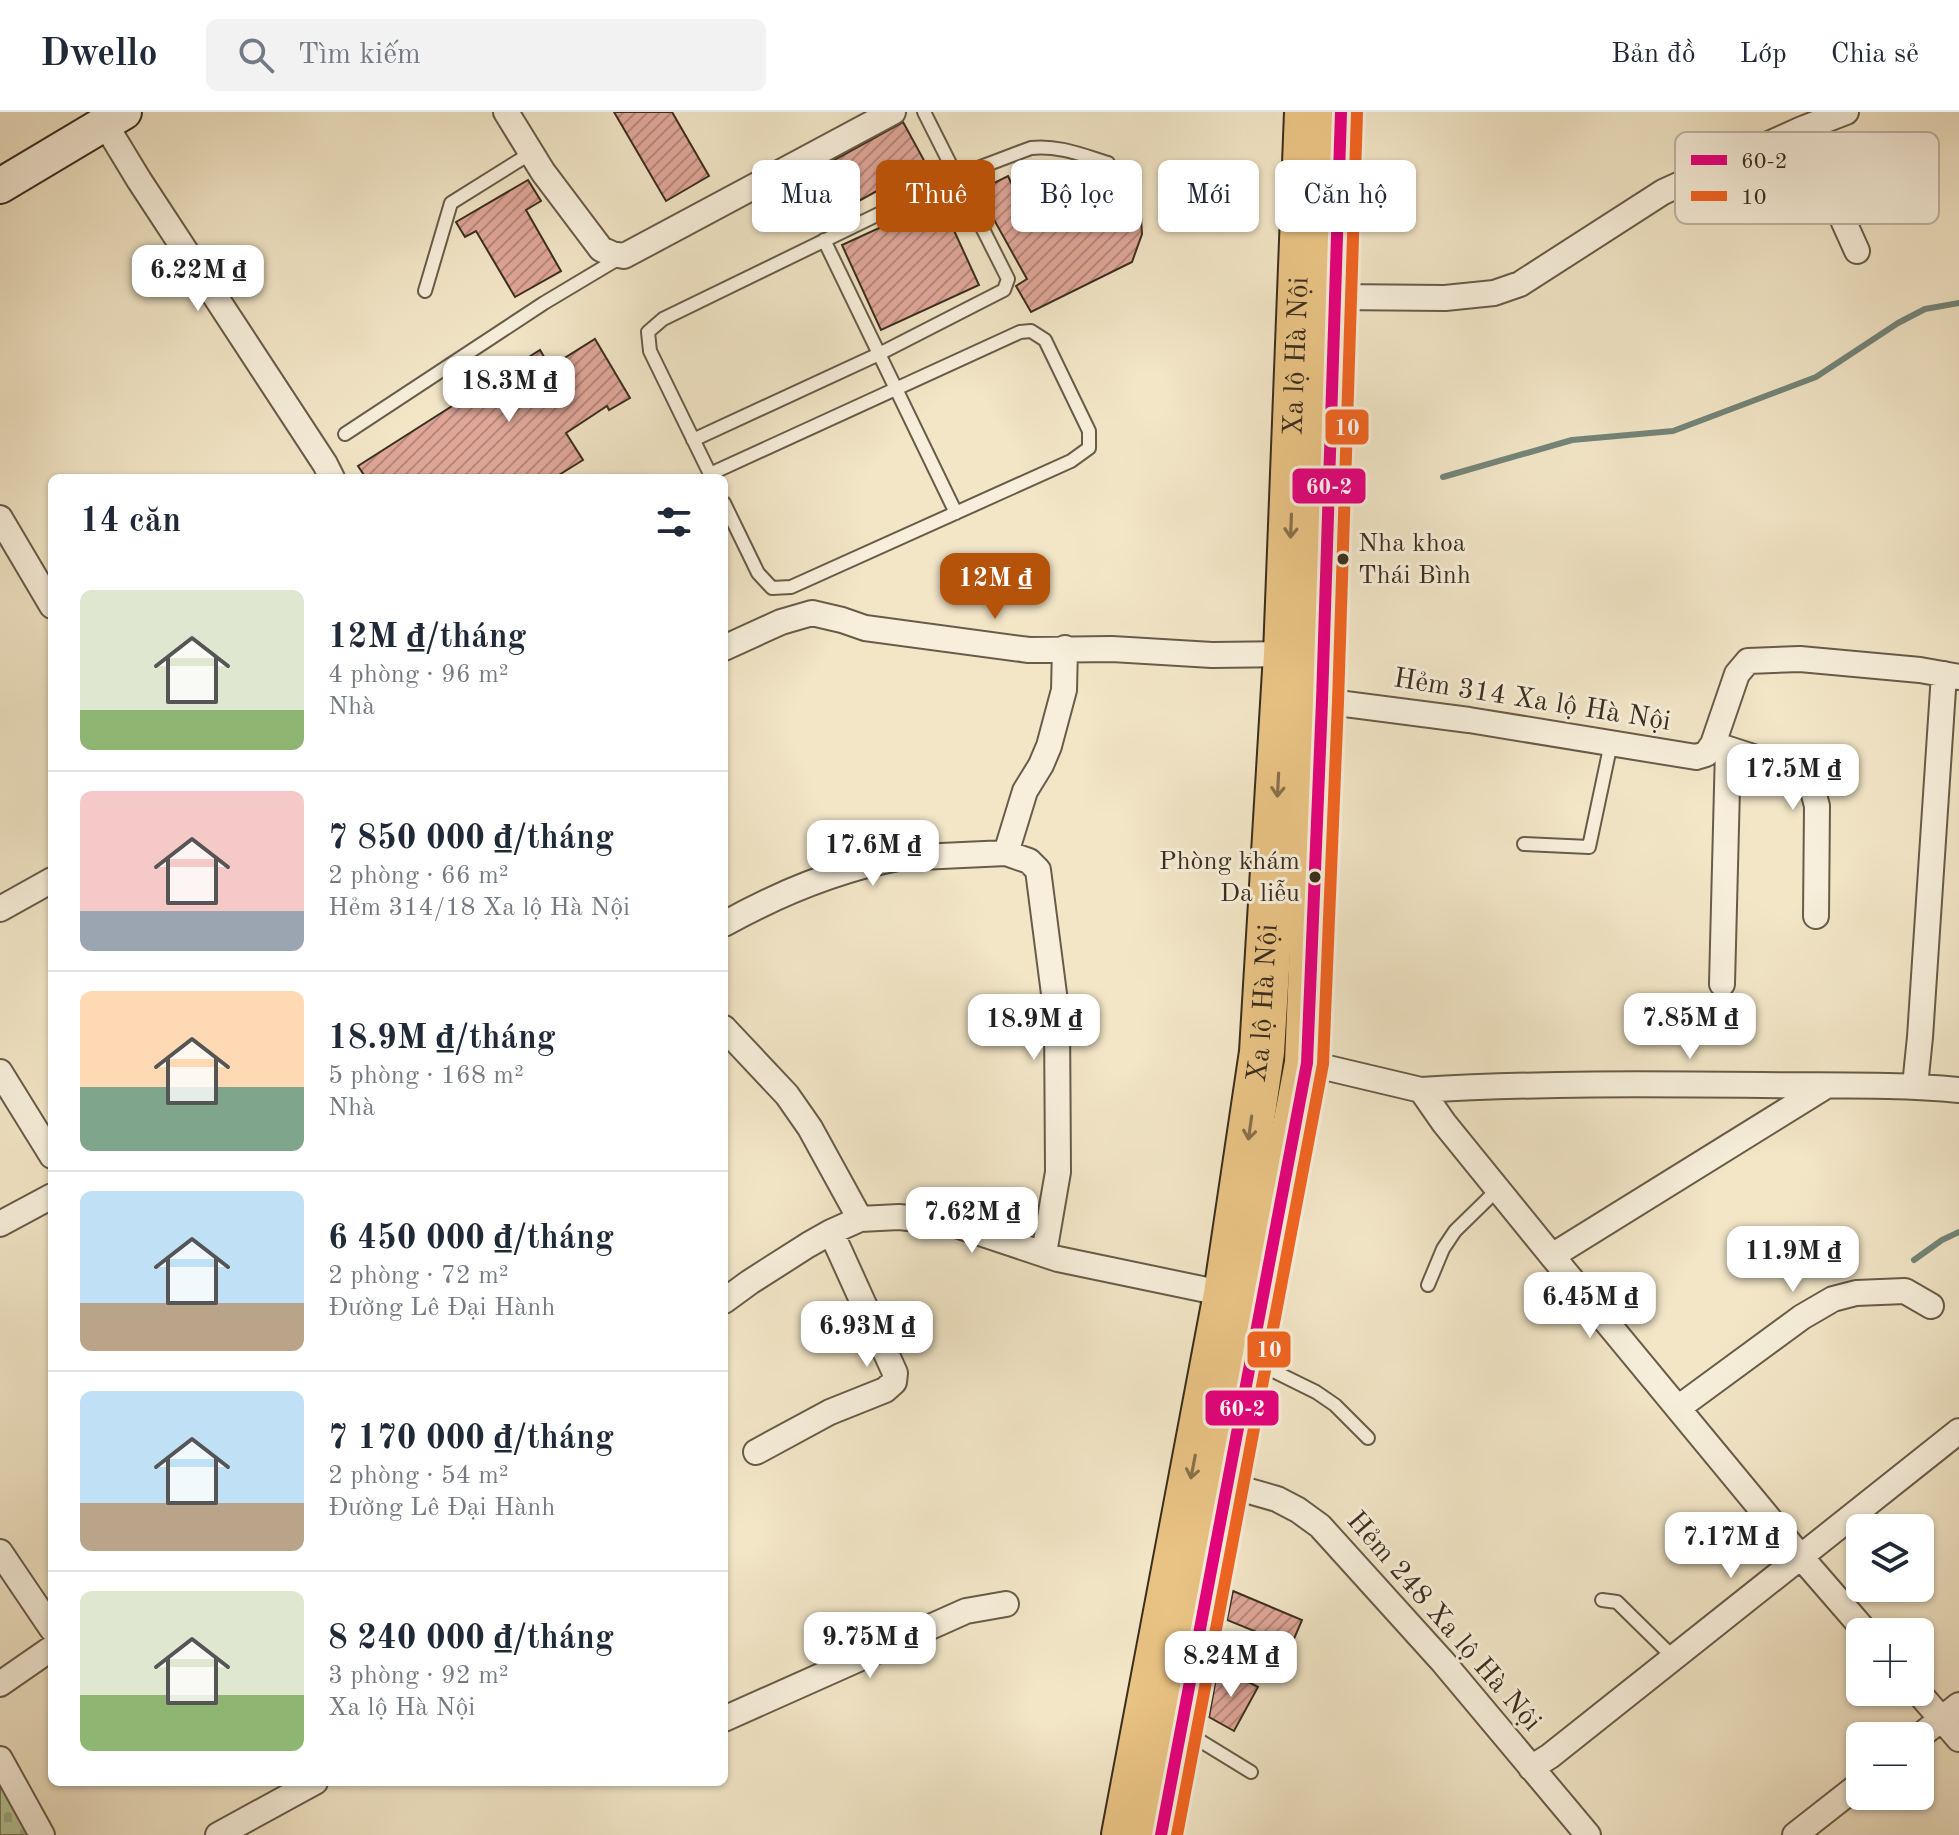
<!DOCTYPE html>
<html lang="vi">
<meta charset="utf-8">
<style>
:root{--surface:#fff;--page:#f2f2f3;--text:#1f2937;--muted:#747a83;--line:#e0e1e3;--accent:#b45309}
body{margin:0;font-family:"Old Standard TT",serif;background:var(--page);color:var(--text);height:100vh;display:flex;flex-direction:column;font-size:30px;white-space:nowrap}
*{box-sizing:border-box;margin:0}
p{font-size:26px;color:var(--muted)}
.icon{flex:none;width:44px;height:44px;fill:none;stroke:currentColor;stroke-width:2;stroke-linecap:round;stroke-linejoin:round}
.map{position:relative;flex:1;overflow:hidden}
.sheet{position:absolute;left:48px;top:362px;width:680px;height:1312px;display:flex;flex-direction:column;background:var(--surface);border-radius:12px;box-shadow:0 2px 6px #0004}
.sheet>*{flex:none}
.guide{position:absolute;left:752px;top:48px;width:760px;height:72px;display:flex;gap:16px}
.controls{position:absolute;left:1846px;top:1402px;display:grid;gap:16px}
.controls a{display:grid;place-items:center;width:88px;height:88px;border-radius:12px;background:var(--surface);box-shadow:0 2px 6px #0004;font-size:40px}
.price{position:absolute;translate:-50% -68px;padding:0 18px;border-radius:16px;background:#fff;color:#222;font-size:26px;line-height:52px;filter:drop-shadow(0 2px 4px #0008)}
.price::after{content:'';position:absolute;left:50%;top:48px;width:24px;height:18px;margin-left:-12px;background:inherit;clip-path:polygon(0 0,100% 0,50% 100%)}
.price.active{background:var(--accent);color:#fff}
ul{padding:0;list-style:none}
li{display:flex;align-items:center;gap:24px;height:200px;padding:0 32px}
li+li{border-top:2px solid var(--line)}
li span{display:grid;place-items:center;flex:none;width:224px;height:160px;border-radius:12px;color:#555}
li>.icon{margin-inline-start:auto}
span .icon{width:96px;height:96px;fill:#fffc;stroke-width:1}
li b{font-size:34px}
h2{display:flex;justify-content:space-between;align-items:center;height:96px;padding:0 32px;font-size:34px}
.chip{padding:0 28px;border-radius:12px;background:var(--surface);box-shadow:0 2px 6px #0004;font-size:28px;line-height:72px}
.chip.active{background:var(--accent);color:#fff}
header{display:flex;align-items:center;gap:48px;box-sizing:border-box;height:112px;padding:0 40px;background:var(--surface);border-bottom:2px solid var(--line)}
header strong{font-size:38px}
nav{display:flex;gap:44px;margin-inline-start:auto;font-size:28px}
.search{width:560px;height:72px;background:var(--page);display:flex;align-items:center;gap:20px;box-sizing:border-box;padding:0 28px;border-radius:12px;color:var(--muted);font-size:30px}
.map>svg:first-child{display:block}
</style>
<header>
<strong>Dwello</strong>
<div class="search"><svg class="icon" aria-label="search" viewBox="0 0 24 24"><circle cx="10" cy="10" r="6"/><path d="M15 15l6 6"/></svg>Tìm kiếm</div>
<nav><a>Bản đồ</a><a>Lớp</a><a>Chia sẻ</a></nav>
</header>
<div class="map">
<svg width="1959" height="1723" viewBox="0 0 1959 1723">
<defs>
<pattern id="cemetery-stones" width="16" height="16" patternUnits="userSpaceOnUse" patternTransform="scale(2)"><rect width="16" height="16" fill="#b7c698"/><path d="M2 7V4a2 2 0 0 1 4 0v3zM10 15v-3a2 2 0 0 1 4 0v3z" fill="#9eaa83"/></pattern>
<pattern id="building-hatch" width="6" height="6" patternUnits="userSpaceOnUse" patternTransform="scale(2)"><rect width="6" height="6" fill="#e0a799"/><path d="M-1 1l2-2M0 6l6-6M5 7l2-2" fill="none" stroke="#b7887c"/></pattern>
</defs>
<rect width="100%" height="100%" fill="#f2e6c7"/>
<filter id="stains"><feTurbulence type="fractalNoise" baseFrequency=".0025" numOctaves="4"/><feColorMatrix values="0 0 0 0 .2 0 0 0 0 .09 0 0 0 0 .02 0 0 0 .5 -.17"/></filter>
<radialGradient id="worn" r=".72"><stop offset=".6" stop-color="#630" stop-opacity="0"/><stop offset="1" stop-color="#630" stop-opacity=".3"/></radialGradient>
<path fill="url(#cemetery-stones)" stroke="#787a5c" stroke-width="2" d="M0 1661 34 1723H0Z"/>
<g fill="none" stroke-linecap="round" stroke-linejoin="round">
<path stroke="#74857a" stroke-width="6" d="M1443 365 1572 328 1673 319 1816 265 1898 211 1925 197 1959 191
M1914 1148 1942 1128 1959 1120"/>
</g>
<path fill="url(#building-hatch)" stroke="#3a2e1f" stroke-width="2" d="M614 0H672L709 64 666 89Z
M903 10 926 52 819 111 796 69Z
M1008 64 1026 103 1047 106 1131 68 1140 87 1142 122 1132 150 1031 200 1016 174 1027 167 978 79Z
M528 68 541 89 526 98 561 159 515 185 476 119 465 125 456 110Z
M940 88 979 173 881 218 842 133Z
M595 227 630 286 609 298 607 294 566 321 583 348 554 366H366L358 354 540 238 550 255Z
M1233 1479 1302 1508 1291 1534 1227 1508Z
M1220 1555 1258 1575 1234 1619 1209 1605 1217 1561Z"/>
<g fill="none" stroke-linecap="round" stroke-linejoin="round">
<g stroke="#685c49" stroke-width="16">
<path id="lane" d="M824 128 956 401
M425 179 451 91 531 41
M345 322 544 191 621 145
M693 328 879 242 1004 178 1008 167 924 0
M710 362 1020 220 1031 219 1045 228 1089 319V336L1071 349 791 475 772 476 758 461 724 391
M712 366 650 239 648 220 663 207 957 64 1031 36C1058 33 1082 43 1108 51
M1524 732 1589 735 1611 631
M1428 1173 1443 1137 1455 1119 1498 1077
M1257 1251 1316 1280 1335 1293 1368 1326
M1602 1488 1617 1490 1673 1545
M1189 1622 1251 1660"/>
</g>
<g stroke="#685c49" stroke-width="28">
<path id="street" d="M506 0 543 60 601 137 612 142 624 144 893 0
M105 12 139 68 325 352 332 366
M1802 17 1857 139
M1335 185 1445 186 1494 181 1520 172 1663 80 1802 17 1846 0
M0 406 52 494
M724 536 781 510 812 501 842 508 865 516 1029 538 1112 537 1212 543 1286 542
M1322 589 1469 608 1696 645 1706 642 1713 632 1737 562 1748 549 1800 547 1920 558 1959 565
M1713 632 1781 654 1803 666 1812 675 1817 694 1816 804
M1006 741 1025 679 1041 653 1049 634 1064 578 1065 536
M0 797 52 768
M724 812C780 781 835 758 898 746L1006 741 1029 749 1038 758 1057 905 1058 1060 1044 1141
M1722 872 1728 637
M724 916 787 983 810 1016 860 1107
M1307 951 1421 978 1444 1011 1552 1144 1800 1444 1866 1520
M0 960 52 1044
M1915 974 1920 925 1944 562
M1421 978C1535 971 1650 972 1763 973 1829 974 1894 972 1959 978
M0 1112 52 1084
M1552 1144 1826 974
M724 1189 750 1170 808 1133 831 1120 860 1107 899 1105 947 1110 1058 1147 1226 1182
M1678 1296 1802 1205 1833 1187 1856 1181 1905 1179 1931 1194
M756 1340 830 1300 885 1278 894 1270 895 1261 831 1120
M1228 1373 1277 1387 1298 1398 1320 1414 1443 1550 1588 1723
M0 1440 52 1517
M0 1572 52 1536
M1918 1580 1959 1627
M724 1607 966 1499 1006 1492
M1920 1624 1959 1593
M0 1647 42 1723
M1531 1656 1550 1644 1959 1319
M218 1723 315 1670
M1795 1723 1860 1672"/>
</g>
<g stroke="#3a2e1f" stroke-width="38">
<path id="secondary" d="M0 74 124 0"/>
</g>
<g stroke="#3a2e1f" stroke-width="48">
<g id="highway">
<path id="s1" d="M1124 1723 1226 1182 1262 940 1286 542 1307 0"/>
<path d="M1161 1723 1307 951 1322 589 1341 0"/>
</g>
</g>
<use href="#lane" stroke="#f7efdb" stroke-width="12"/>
<use href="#street" stroke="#f7efdb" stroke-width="24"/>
<use href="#secondary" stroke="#f7efdb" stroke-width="34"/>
<use href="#highway" stroke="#e9c384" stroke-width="44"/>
<g stroke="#f7efdb" stroke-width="18">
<path id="bus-1" d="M1161 1723 1307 951 1322 589 1341 0"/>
</g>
<g stroke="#f7efdb" stroke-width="18">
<path id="bus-2" d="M1177 1723 1323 952 1338 590 1357 1"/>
</g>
<use href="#bus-1" stroke="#e5007d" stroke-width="12"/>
<use href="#bus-2" stroke="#f26522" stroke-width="12"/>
</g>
<defs><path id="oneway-shaft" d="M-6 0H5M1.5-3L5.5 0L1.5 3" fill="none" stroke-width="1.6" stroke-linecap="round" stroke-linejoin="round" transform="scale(2)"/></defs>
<g stroke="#89714c">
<use href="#oneway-shaft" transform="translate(1291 414) rotate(92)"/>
<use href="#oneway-shaft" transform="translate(1278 673) rotate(93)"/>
<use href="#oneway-shaft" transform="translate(1250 1016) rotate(98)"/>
<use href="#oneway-shaft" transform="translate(1193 1355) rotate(101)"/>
</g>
<g fill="#3a2e1f" stroke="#f7efdb" stroke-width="3">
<circle cx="1343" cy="447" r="7"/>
<circle cx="1315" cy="765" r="7"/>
</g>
<g text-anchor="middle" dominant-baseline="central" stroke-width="6" stroke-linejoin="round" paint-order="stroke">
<g font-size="26" fill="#3a2e1f" stroke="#f7efdb" text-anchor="start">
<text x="1358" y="432">Nha khoa<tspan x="1358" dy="32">Thái Bình</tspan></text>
<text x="1300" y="750" text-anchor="end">Phòng khám<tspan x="1300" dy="32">Da liễu</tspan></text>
</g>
<g font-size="28" fill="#3a2e1f" stroke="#f7efdb">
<text stroke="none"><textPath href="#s1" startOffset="1492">Xa lộ Hà Nội</textPath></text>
<text transform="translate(1532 589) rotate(9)">Hẻm 314 Xa lộ Hà Nội</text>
<text stroke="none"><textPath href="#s1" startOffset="844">Xa lộ Hà Nội</textPath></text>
<text transform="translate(1443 1510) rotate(49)">Hẻm 248 Xa lộ Hà Nội</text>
</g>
</g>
<rect x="1675" y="20" width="264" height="92" rx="12" fill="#f7efdb" stroke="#beb5a3" stroke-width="2"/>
<rect x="1691" y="43" width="36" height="10" fill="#e5007d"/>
<rect x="1691" y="79" width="36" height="10" fill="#f26522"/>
<g font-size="22" fill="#3a2e1f">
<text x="1741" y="56">60-2</text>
<text x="1741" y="92">10</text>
</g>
<g stroke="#f7efdb" stroke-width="3">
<rect x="1324" y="296" width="46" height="38" rx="8" fill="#f26522"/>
<rect x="1291" y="355" width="76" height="38" rx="8" fill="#e5007d"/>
<rect x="1246" y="1218" width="46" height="39" rx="8" fill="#f26522"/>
<rect x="1204" y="1277" width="76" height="38" rx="8" fill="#e5007d"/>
</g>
<g font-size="22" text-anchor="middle" font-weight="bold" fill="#fff">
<text x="1347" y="323">10</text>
<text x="1329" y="382">60-2</text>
<text x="1269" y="1245">10</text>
<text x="1242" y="1304">60-2</text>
</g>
<rect width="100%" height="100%" filter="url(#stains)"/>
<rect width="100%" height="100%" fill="url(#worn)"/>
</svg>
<div class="controls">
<a><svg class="icon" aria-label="layers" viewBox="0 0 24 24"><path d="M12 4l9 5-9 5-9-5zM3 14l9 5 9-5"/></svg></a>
<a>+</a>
<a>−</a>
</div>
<b class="price" style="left:198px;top:201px">6.22M ₫</b>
<b class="price" style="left:509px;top:312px">18.3M ₫</b>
<b class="price active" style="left:995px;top:509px">12M ₫</b>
<b class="price" style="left:1793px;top:700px">17.5M ₫</b>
<b class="price" style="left:873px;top:776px">17.6M ₫</b>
<b class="price" style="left:1690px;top:949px">7.85M ₫</b>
<b class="price" style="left:1034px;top:950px">18.9M ₫</b>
<b class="price" style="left:972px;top:1143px">7.62M ₫</b>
<b class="price" style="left:1793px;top:1182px">11.9M ₫</b>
<b class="price" style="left:1590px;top:1228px">6.45M ₫</b>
<b class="price" style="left:867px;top:1257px">6.93M ₫</b>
<b class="price" style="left:1731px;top:1468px">7.17M ₫</b>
<b class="price" style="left:870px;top:1568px">9.75M ₫</b>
<b class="price" style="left:1231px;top:1587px">8.24M ₫</b>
<div class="guide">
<a class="chip">Mua</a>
<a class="chip active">Thuê</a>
<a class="chip">Bộ lọc</a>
<a class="chip">Mới</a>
<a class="chip">Căn hộ</a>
</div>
<section class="sheet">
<h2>14 căn<svg class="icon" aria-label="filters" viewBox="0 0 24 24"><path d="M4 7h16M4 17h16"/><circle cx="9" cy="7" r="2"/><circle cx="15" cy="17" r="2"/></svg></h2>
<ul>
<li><span style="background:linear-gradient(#dfe7d0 75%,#8fb573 0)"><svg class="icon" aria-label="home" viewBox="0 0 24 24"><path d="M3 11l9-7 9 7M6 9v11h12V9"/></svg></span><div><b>12M ₫/tháng</b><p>4 phòng · 96 m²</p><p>Nhà</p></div></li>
<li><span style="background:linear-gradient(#f6c9c9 75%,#9aa5b1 0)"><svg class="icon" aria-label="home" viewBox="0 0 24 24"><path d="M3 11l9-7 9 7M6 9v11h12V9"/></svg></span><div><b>7 850 000 ₫/tháng</b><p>2 phòng · 66 m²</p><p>Hẻm 314/18 Xa lộ Hà Nội</p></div></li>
<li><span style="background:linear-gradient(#ffd9b3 60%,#7fa58c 0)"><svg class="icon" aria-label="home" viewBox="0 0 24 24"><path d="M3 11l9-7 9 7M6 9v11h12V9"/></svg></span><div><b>18.9M ₫/tháng</b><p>5 phòng · 168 m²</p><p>Nhà</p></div></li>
<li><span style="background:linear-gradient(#bfe0f5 70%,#b9a48a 0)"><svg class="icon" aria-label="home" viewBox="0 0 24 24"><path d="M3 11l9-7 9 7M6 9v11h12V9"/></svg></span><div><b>6 450 000 ₫/tháng</b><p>2 phòng · 72 m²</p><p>Đường Lê Đại Hành</p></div></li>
<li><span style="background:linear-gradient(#bfe0f5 70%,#b9a48a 0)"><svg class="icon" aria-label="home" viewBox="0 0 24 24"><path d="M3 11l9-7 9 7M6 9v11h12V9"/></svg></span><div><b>7 170 000 ₫/tháng</b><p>2 phòng · 54 m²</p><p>Đường Lê Đại Hành</p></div></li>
<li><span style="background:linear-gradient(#dfe7d0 65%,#8fb573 0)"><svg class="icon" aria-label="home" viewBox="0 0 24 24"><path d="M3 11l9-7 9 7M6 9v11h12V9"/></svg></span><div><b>8 240 000 ₫/tháng</b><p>3 phòng · 92 m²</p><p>Xa lộ Hà Nội</p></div></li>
</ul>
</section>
</div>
